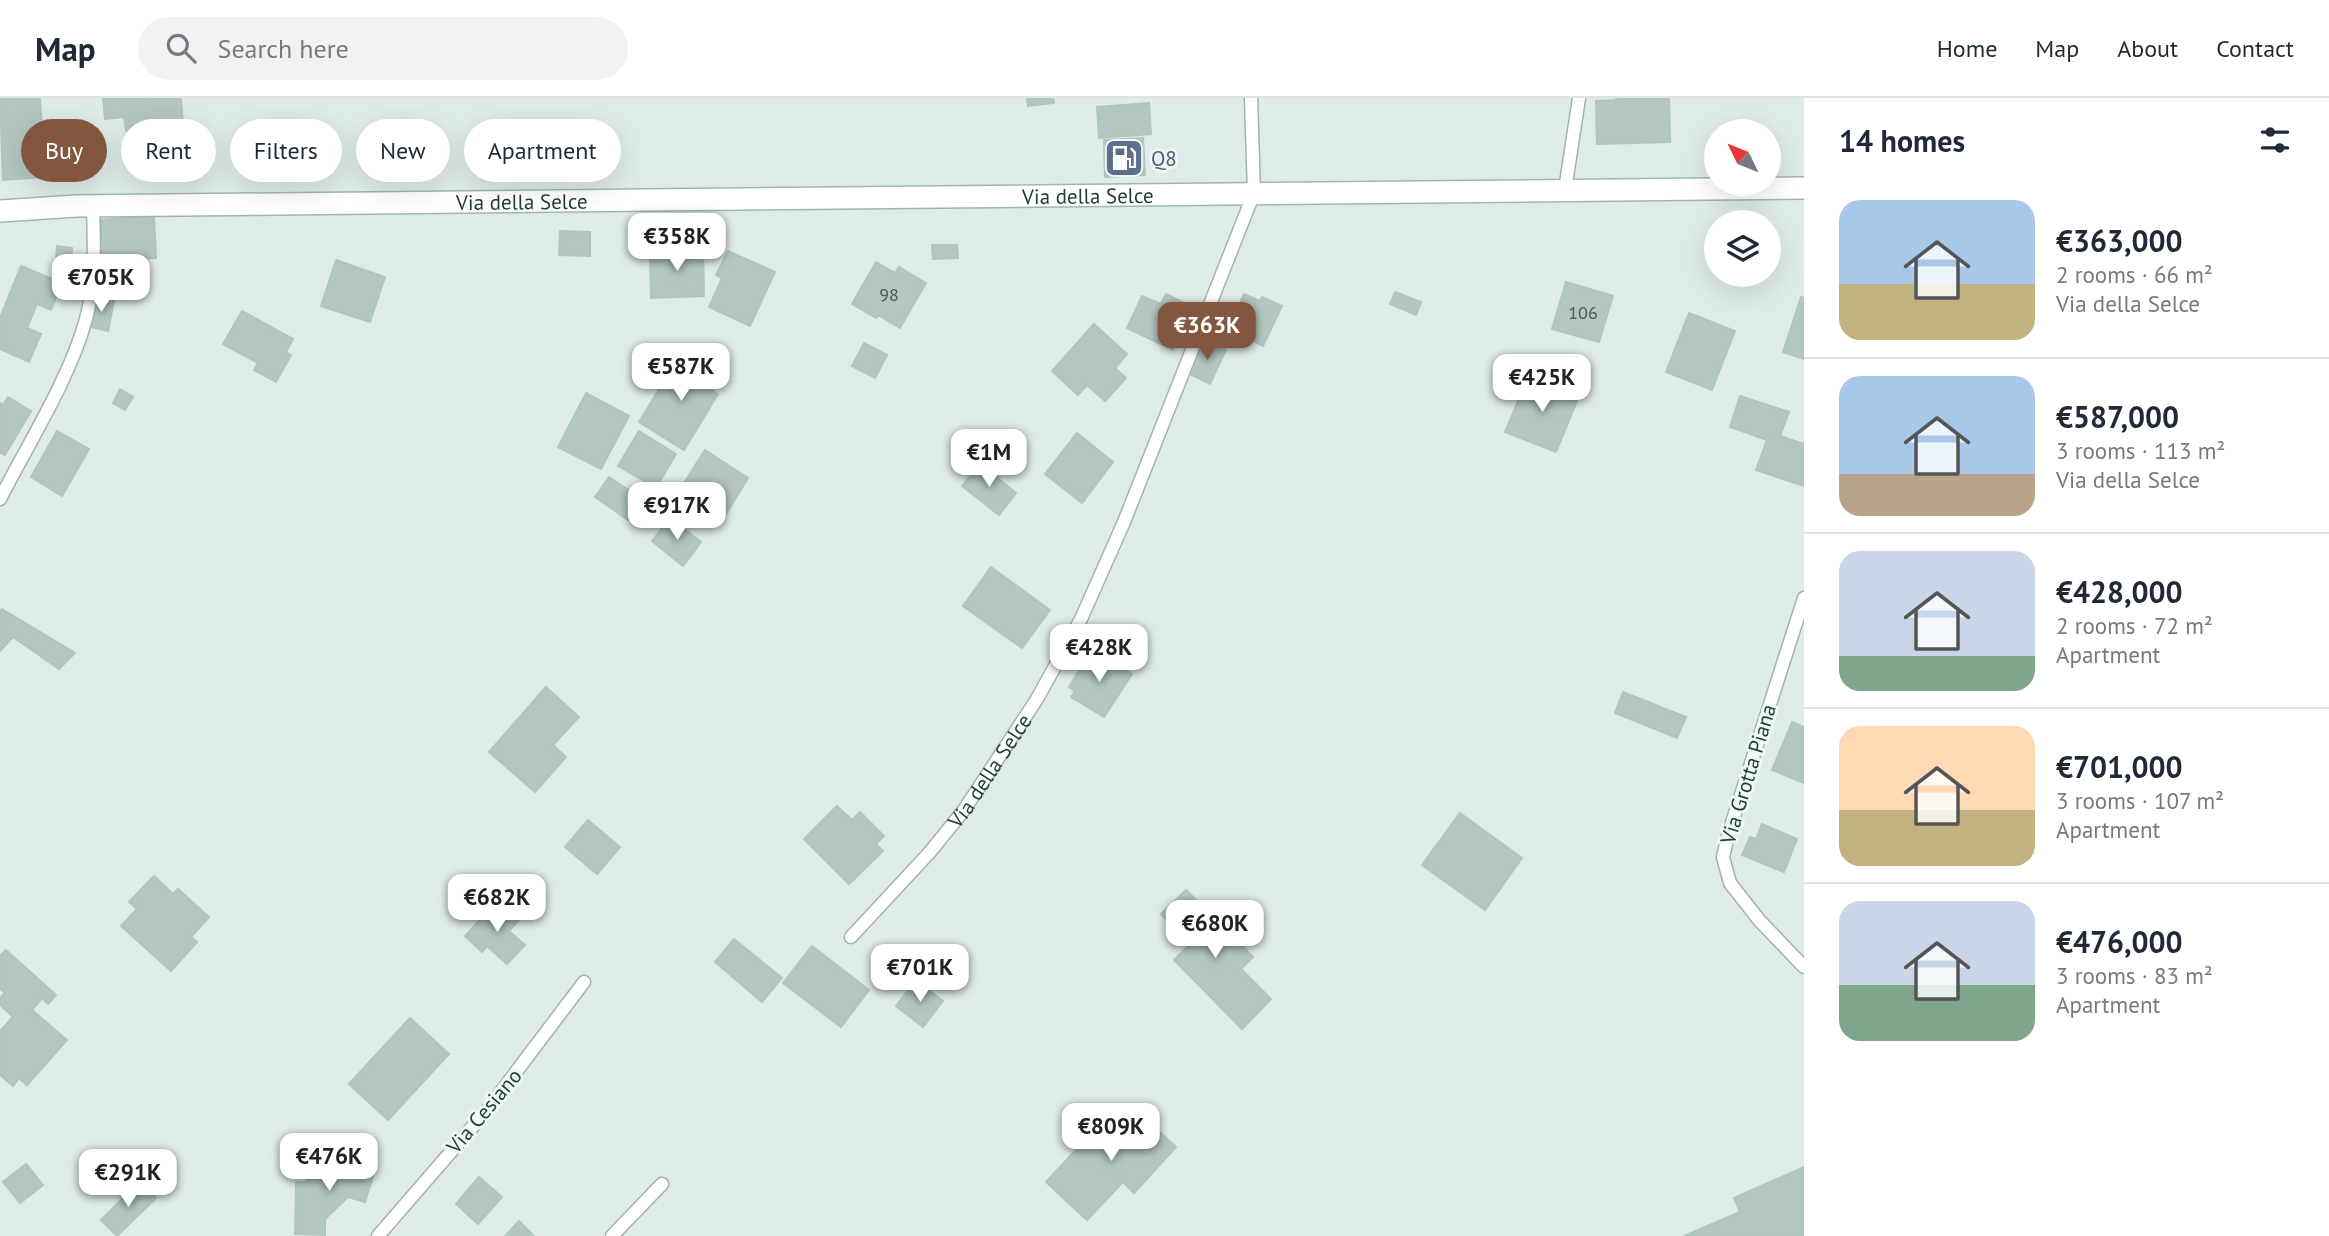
<!DOCTYPE html>
<meta charset="utf-8">
<style>
:root{--surface:#fff;--page:#f2f2f3;--text:#1f2937;--muted:#747a83;--line:#e0e1e3;--accent:#83563f}
body{margin:0;font-family:"PT Sans",sans-serif;background:var(--page);color:var(--text);height:100vh;display:flex;flex-direction:column;font-size:26px;white-space:nowrap}
*{box-sizing:border-box;margin:0}
p{font-size:23px;color:var(--muted)}
.icon{flex:none;width:38px;height:38px;fill:none;stroke:currentColor;stroke-width:2;stroke-linecap:round;stroke-linejoin:round}
.map{position:relative;flex:1;overflow:hidden}
.panel{display:flex;flex-direction:column;background:var(--surface);width:525px}
.panel>*{flex:none}
.banner{position:absolute;left:21px;top:21px;width:665px;height:63px;display:flex;gap:14px}
.needle{width:46px;rotate:313deg}
.controls{position:absolute;left:1704px;top:21px;display:grid;gap:14px}
.controls a{display:grid;place-items:center;width:77px;height:77px;border-radius:50%;background:var(--surface);box-shadow:0 7px 28px #0002;font-size:35px}
.price{position:absolute;translate:-50% -60px;padding:0 16px;border-radius:14px;background:#fff;color:#222;font-size:23px;line-height:46px;filter:drop-shadow(0 2px 4px #0008)}
.price::after{content:'';position:absolute;left:50%;top:42px;width:21px;height:16px;margin-left:-10px;background:inherit;clip-path:polygon(0 0,100% 0,50% 100%)}
.price.active{background:var(--accent);color:#fff}
ul{padding:0;list-style:none}
li{display:flex;align-items:center;gap:21px;height:175px;padding:0 35px}
li+li{border-top:2px solid var(--line)}
li span{display:grid;place-items:center;flex:none;width:196px;height:140px;border-radius:21px;color:#555}
li>.icon{margin-inline-start:auto}
span .icon{width:84px;height:84px;fill:#fffc;stroke-width:1}
li b{font-size:30px}
h2{display:flex;justify-content:space-between;align-items:center;height:84px;padding:0 35px;font-size:30px}
.chip{padding:0 24px;border-radius:32px;background:var(--surface);box-shadow:0 7px 28px #0002;font-size:24px;line-height:63px}
.chip.active{background:var(--accent);color:#fff}
header{display:flex;align-items:center;gap:42px;box-sizing:border-box;height:98px;padding:0 35px;background:var(--surface);border-bottom:2px solid var(--line)}
header strong{font-size:33px}
nav{display:flex;gap:38px;margin-inline-start:auto;font-size:24px}
.search{width:490px;height:63px;background:var(--page);display:flex;align-items:center;gap:18px;box-sizing:border-box;padding:0 24px;border-radius:38px;color:var(--muted);font-size:26px}
main{display:flex;flex:1;min-height:0}
.map>svg:first-child{display:block}
</style>
<header>
<strong>Map</strong>
<div class="search"><svg class="icon" aria-label="search" viewBox="0 0 24 24"><circle cx="10" cy="10" r="6"/><path d="M15 15l6 6"/></svg>Search here</div>
<nav><a>Home</a><a>Map</a><a>About</a><a>Contact</a></nav>
</header>
<main>
<div class="map">
<svg width="1804" height="1138" viewBox="0 0 1804 1138">
<rect width="100%" height="100%" fill="#deebe7"/>
<path fill="#b3c6c0" stroke="#b0c5bf" stroke-width="2" d="M40 0 45 79 3 82 0 1Z
M103 0H181L183 28 126 33 124 19 105 21Z
M1027 0H1053L1054 5 1028 8Z
M1616 0H1669L1670 44 1597 46 1596 3 1616 2Z
M1149 5 1151 36 1099 40 1097 9Z
M1143 40 1145 77 1105 79 1104 42Z
M154 118 156 160 102 163 99 122Z
M560 133 590 134V158L559 157Z
M932 147H957L958 160 933 161Z
M57 148 72 150 71 167 56 165Z
M703 151 704 198 651 200 650 152Z
M728 153 775 174 750 228 709 209 722 180 716 177Z
M336 162 385 179 370 224 321 208Z
M876 164 895 175 899 169 926 185 900 230 878 217 876 220 852 206Z
M21 168 62 185 51 212 37 206 27 230 41 236 29 264 0 251V220Z
M1566 184 1613 198 1599 244 1552 231Z
M1395 194 1421 204 1416 217 1390 206Z
M1166 196 1186 206 1181 215 1189 219 1173 252 1127 230 1142 198 1161 206Z
M1244 196 1260 203 1262 199 1282 208 1263 248 1235 234 1239 225 1232 222Z
M94 198 114 203 108 233 87 228Z
M1801 199 1804 200V261L1783 254Z
M242 213 293 241 286 254 291 257 276 284 254 272 258 265 223 246Z
M1689 215 1735 233 1712 292 1666 274Z
M1094 226 1127 256 1115 270 1126 280 1105 303 1087 287 1078 297 1052 273Z
M1204 242 1226 252 1210 286 1188 275Z
M864 245 887 257 875 280 852 268Z
M680 257 715 278 708 290 718 296 684 352 639 324Z
M1529 277 1579 298 1556 354 1505 334Z
M120 291 133 299 125 312 113 305Z
M586 295 629 318 601 371 558 349Z
M1740 298 1789 314 1780 338 1804 346V388L1756 372 1767 342 1730 329Z
M8 299 31 313 5 357 0 355V305L3 307Z
M57 333 89 351 62 398 31 379Z
M639 333 676 356 656 390 618 368Z
M1077 335 1113 364 1082 405 1045 376Z
M705 352 748 380 723 421 679 393Z
M980 366 1016 395 999 417 962 388Z
M609 379 642 401 628 422 595 399Z
M670 420 701 444 683 468 652 443Z
M991 469 1050 512 1022 550 963 508Z
M2 511 75 555 59 571 13 539 0 553V514Z
M1096 554 1132 576 1104 619 1071 599 1075 593 1069 589 1085 563 1089 565Z
M546 589 579 619 553 647 566 659 535 694 489 654Z
M1623 594 1686 619 1677 640 1615 615Z
M1792 624 1804 629V685L1772 672Z
M837 708 852 722 860 714 884 738 876 746 883 753 849 786 804 741Z
M1460 715 1522 760 1485 812 1422 767Z
M588 722 620 749 597 776 565 749Z
M1762 726 1797 741 1784 774 1742 757 1750 739 1756 741Z
M154 778 173 796 178 791 209 819 191 839 197 844 171 873 121 828 137 811 129 804Z
M1186 792 1253 859 1241 871 1271 901 1242 931 1174 862 1190 846 1161 816Z
M504 805 521 820 509 833 525 847 507 866 487 848 482 854 465 838 487 814 492 819Z
M734 841 782 880 762 904 715 864Z
M812 848 869 892 841 929 783 885Z
M6 852 56 897 48 906 42 900 32 912 67 942 27 987 19 980 13 988 0 977V933L13 919 0 907V900L5 895 0 891V858Z
M916 882 943 903 923 929 896 908Z
M410 920 449 956 388 1022 349 986Z
M1132 1008 1176 1049 1134 1095 1123 1084 1087 1122 1046 1084 1087 1040 1095 1048Z
M325 1057 375 1072 365 1104 348 1099 325 1121V1137L295 1136 296 1084H305L322 1066Z
M26 1066 43 1087 20 1105 3 1084Z
M1804 1069V1138H1684L1740 1114 1734 1100Z
M479 1079 502 1099 478 1126 456 1106Z
M139 1084 156 1100 117 1138 101 1122Z
M519 1123 534 1138H505Z"/>
<g fill="none" stroke-linecap="round" stroke-linejoin="round">
<g stroke="#a1b3af" stroke-width="15">
<g id="lane">
<path d="M1565 92 1579 0"/>
<path d="M0 401C28 346 70 280 86 221 96 184 94 146 93 108"/>
<path d="M1804 500 1729 734 1723 759 1730 785 1759 822 1804 869"/>
<path id="s1" d="M851 839 930 754 964 712 1037 601 1081 521 1124 424 1254 95 1251 0"/>
<path d="M378 1138 488 1011 584 884"/>
<path d="M612 1138 662 1086"/>
</g>
</g>
<g stroke="#9cb8b1" stroke-width="24">
<g id="secondary">
<path id="s2" d="M0 113 76 108 1804 90"/>
</g>
</g>
<use href="#lane" stroke="#fff" stroke-width="12"/>
<use href="#secondary" stroke="#fff" stroke-width="21"/>
</g>
<defs>
<g id="fuel-square" transform="scale(2.0125)"><rect x="-9" y="-9" width="18" height="18" rx="4" fill="#5c6f8a" stroke="#eef7f4"/><path d="M-5.5-6h7V0h2V4h1.3V-2.5L3-4.5l.8-.8L6-3V5H2.5V1h-1V6h-7ZM-4.2-4.7v3.2H.2V-4.7Z" fill="#fff"/></g>
</defs>
<g fill-rule="evenodd">
<use href="#fuel-square" x="1124" y="60"/>
</g>
<g text-anchor="middle" dominant-baseline="central" stroke-width="6" stroke-linejoin="round" paint-order="stroke">
<g font-size="18" fill="#435e5a">
<text x="889" y="196">98</text>
<text x="1583" y="214">106</text>
</g>
<g font-size="21" fill="#4e5e75" stroke="#eef7f4" text-anchor="start">
<text x="1151" y="60">Q8</text>
</g>
<g font-size="21" fill="#1e3c38" stroke="#eef7f4">
<text stroke="none"><textPath href="#s2" startOffset="1088">Via della Selce</textPath></text>
<text stroke="none"><textPath href="#s2" startOffset="522">Via della Selce</textPath></text>
<text stroke="none"><textPath href="#s1" startOffset="217">Via della Selce</textPath></text>
<text transform="translate(1748 676) rotate(-73)">Via Grotta Piana</text>
<text transform="translate(484 1013) rotate(-50)">Via Cesiano</text>
</g>
</g>
</svg>
<div class="controls">
<a><svg class="needle" viewBox="-14 -14 28 28"><path d="M0-13l5 13h-10z" fill="#e53935"/><path d="M0 13l5-13h-10z" fill="#747a83"/></svg></a>
<a><svg class="icon" aria-label="layers" viewBox="0 0 24 24"><path d="M12 4l9 5-9 5-9-5zM3 14l9 5 9-5"/></svg></a>
</div>
<b class="price" style="left:677px;top:175px">€358K</b>
<b class="price" style="left:101px;top:216px">€705K</b>
<b class="price active" style="left:1207px;top:264px">€363K</b>
<b class="price" style="left:681px;top:305px">€587K</b>
<b class="price" style="left:1542px;top:316px">€425K</b>
<b class="price" style="left:989px;top:391px">€1M</b>
<b class="price" style="left:677px;top:444px">€917K</b>
<b class="price" style="left:1099px;top:586px">€428K</b>
<b class="price" style="left:497px;top:836px">€682K</b>
<b class="price" style="left:1215px;top:862px">€680K</b>
<b class="price" style="left:920px;top:906px">€701K</b>
<b class="price" style="left:1111px;top:1065px">€809K</b>
<b class="price" style="left:329px;top:1095px">€476K</b>
<b class="price" style="left:128px;top:1111px">€291K</b>
<div class="banner">
<a class="chip active">Buy</a>
<a class="chip">Rent</a>
<a class="chip">Filters</a>
<a class="chip">New</a>
<a class="chip">Apartment</a>
</div>
</div>
<section class="panel">
<h2>14 homes<svg class="icon" aria-label="filters" viewBox="0 0 24 24"><path d="M4 7h16M4 17h16"/><circle cx="9" cy="7" r="2"/><circle cx="15" cy="17" r="2"/></svg></h2>
<ul>
<li><span style="background:linear-gradient(#a9c7e8 60%,#c2b280 0)"><svg class="icon" aria-label="home" viewBox="0 0 24 24"><path d="M3 11l9-7 9 7M6 9v11h12V9"/></svg></span><div><b>€363,000</b><p>2 rooms · 66 m²</p><p>Via della Selce</p></div></li>
<li><span style="background:linear-gradient(#a9c7e8 70%,#b9a48a 0)"><svg class="icon" aria-label="home" viewBox="0 0 24 24"><path d="M3 11l9-7 9 7M6 9v11h12V9"/></svg></span><div><b>€587,000</b><p>3 rooms · 113 m²</p><p>Via della Selce</p></div></li>
<li><span style="background:linear-gradient(#c9d6e8 75%,#7fa58c 0)"><svg class="icon" aria-label="home" viewBox="0 0 24 24"><path d="M3 11l9-7 9 7M6 9v11h12V9"/></svg></span><div><b>€428,000</b><p>2 rooms · 72 m²</p><p>Apartment</p></div></li>
<li><span style="background:linear-gradient(#ffd9b3 60%,#c2b280 0)"><svg class="icon" aria-label="home" viewBox="0 0 24 24"><path d="M3 11l9-7 9 7M6 9v11h12V9"/></svg></span><div><b>€701,000</b><p>3 rooms · 107 m²</p><p>Apartment</p></div></li>
<li><span style="background:linear-gradient(#c9d6e8 60%,#7fa58c 0)"><svg class="icon" aria-label="home" viewBox="0 0 24 24"><path d="M3 11l9-7 9 7M6 9v11h12V9"/></svg></span><div><b>€476,000</b><p>3 rooms · 83 m²</p><p>Apartment</p></div></li>
</ul>
</section>
</main>
